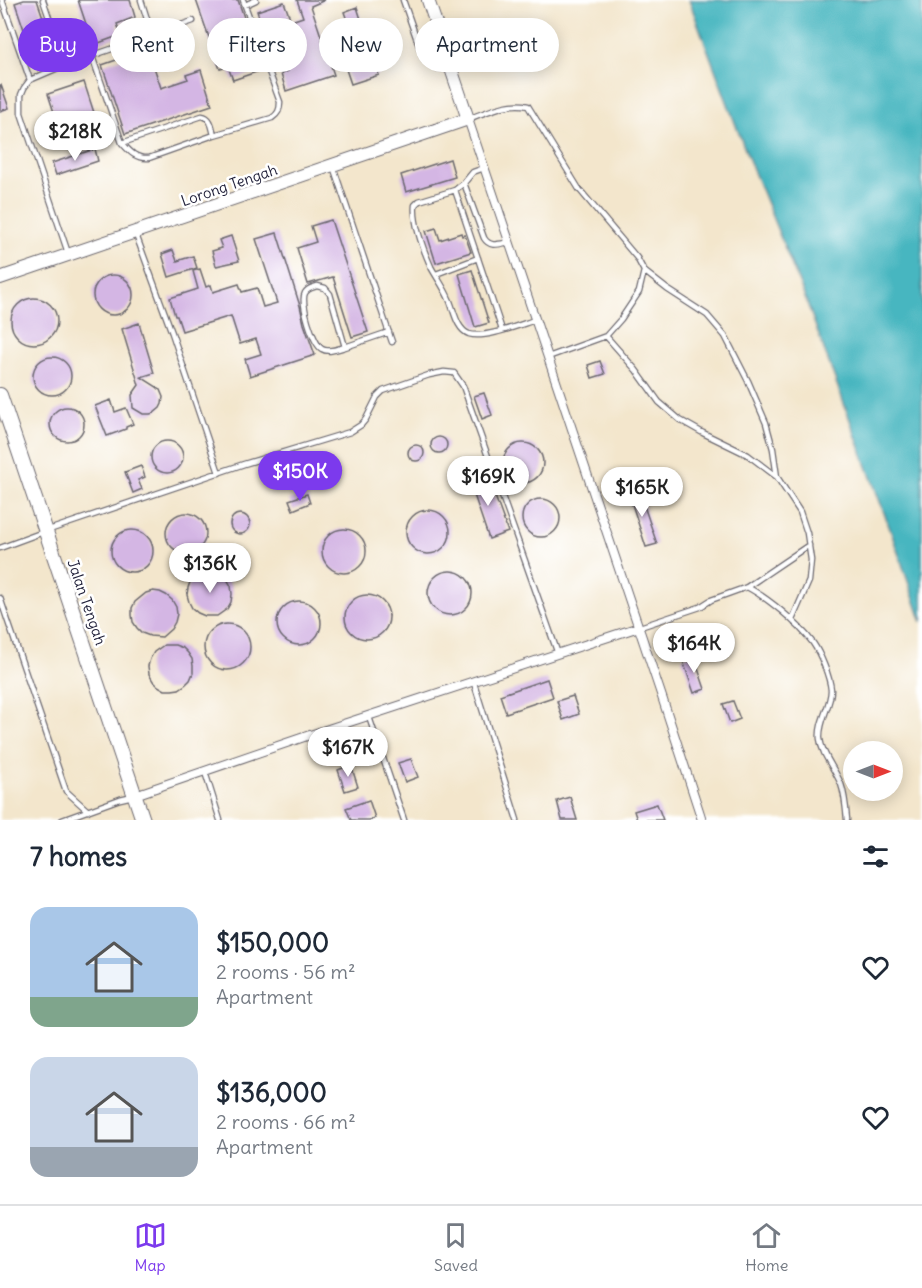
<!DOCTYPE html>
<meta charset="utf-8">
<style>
:root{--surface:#fff;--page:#f6f6f7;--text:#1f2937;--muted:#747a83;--line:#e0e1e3;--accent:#7c3aed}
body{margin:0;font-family:Delius,sans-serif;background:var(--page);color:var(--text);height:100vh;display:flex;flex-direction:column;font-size:22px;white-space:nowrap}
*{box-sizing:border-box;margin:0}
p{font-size:20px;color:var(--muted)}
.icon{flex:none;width:33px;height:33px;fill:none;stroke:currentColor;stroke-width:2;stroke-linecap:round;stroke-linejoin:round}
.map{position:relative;height:820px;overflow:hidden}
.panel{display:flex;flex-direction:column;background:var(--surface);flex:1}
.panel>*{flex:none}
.hud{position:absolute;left:18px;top:18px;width:600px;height:54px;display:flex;gap:12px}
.needle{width:39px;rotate:90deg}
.buttons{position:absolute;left:843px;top:741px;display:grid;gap:12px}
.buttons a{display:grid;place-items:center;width:60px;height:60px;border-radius:50%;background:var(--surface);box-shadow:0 3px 15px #0003;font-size:30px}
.price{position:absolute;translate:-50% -51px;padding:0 14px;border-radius:21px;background:#fff;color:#222;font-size:20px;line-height:39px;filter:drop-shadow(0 2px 3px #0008)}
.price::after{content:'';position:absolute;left:50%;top:36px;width:18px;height:14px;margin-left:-9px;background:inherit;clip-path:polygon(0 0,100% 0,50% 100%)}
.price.current{background:var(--accent);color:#fff}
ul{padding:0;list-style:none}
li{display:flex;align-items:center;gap:18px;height:150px;padding:0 30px}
li span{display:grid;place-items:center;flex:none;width:168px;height:120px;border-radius:18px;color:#555}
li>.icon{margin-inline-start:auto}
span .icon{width:72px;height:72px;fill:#fffc;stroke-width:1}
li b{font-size:26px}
h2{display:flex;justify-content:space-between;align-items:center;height:72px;padding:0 30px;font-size:26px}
.chip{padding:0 21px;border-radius:27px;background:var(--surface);box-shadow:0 3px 15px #0003;font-size:21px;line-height:54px}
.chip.current{background:var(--accent);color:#fff}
.tabs{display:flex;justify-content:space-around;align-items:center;height:84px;border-top:2px solid var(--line);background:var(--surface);font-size:16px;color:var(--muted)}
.tabs a{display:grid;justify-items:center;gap:3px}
.tabs .current{color:var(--accent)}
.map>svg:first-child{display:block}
</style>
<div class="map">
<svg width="922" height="820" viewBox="0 0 922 820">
<rect width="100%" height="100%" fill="#fff"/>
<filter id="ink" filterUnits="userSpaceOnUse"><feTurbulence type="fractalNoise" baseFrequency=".0167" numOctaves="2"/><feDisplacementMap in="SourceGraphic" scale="12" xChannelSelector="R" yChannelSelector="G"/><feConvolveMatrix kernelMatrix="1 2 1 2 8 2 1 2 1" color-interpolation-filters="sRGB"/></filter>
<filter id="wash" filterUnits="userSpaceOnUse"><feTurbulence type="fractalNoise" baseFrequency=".008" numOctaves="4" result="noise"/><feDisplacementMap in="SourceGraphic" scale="24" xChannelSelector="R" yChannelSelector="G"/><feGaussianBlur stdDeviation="1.35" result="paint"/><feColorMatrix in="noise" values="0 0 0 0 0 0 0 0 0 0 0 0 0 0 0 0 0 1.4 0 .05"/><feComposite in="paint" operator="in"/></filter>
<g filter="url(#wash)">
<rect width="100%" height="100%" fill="#f3e6cc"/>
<path fill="#47b6c0" stroke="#346c7e" stroke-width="1.5" d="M689 0H922V622L890 529 806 300 746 152Z"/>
<g id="blocks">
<path fill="#d4b6e4" d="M24 0H37L56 55 50 57 51 60 43 63 42 60 35 62 15 3Z
M78 0H130L135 17 117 24 121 35 93 45Z
M196 0H238L262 70 233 80 228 67 220 69Z
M297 0H325L311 6 334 75 286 91 281 74 288 71 281 50 302 43 294 20 303 17Z
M284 2 293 26 265 36 257 11Z
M357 7 379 75 351 84 331 25 347 20 344 12Z
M148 49 161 88 188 79 186 75 201 70 212 105 125 134 102 65Z
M84 82 98 125 62 137 48 94Z
M0 85H1L9 108 0 111Z
M95 149 98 161 56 175 52 163Z
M450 159 455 177 406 192 401 175Z
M331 220 368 332 352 337 333 277 308 284 297 248 316 242 311 226Z
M436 228 440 240 461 233 462 236 465 235 471 252 436 263 426 231Z
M277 233 300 306 304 324 315 355 250 376 245 359 261 354 256 339 240 344 231 316 182 331 177 316H175L170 298 198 289 193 271 200 269 206 287 211 285 213 292 239 284 242 292 257 288 263 307 277 303 256 239Z
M231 236 239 261 216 266 212 251 222 248 219 240Z
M173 250 177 261 193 256 197 268 169 277 162 254Z
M472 270 489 323 475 327 459 274Z
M93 295a20 20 0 1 1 40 0a20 20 0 1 1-40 0Z
M11 321a23 23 0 1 1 46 0a23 23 0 1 1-46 0Z
M139 323 154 373 141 377 157 387 160 390 163 397 162 404 160 408 154 413 150 414H143L133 408 132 395 139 385 122 329Z
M33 376a19 19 0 1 1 38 0a19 19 0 1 1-38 0Z
M600 361 605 374 592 378 588 365Z
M484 393 492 415 482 419 474 396Z
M111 400 115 412 126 408 133 424 126 427V429L107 436 95 406Z
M50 424a17 17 0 1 1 34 0a17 17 0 1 1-34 0Z
M431 445a8 8 0 1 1 16 0a8 8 0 1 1-16 0Z
M151 457a16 16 0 1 1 32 0a16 16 0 1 1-32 0Z
M503 463a20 20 0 1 1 40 0a20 20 0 1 1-40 0Z
M408 453a8 8 0 1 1 16 0a8 8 0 1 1-16 0Z
M141 466 145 477 138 480 142 489 133 493 125 472Z
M487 474 508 532 489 539 469 480Z
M638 488 657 544 646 547 628 492Z
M307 494 310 503 293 510 289 500Z
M522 518a19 19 0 1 1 38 0a19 19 0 1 1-38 0Z
M406 532a22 22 0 1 1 44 0a22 22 0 1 1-44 0Z
M166 533a20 20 0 1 1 40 0a20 20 0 1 1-40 0Z
M230 524a10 10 0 1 1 20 0a10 10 0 1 1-20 0Z
M322 551a22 22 0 1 1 44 0a22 22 0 1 1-44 0Z
M111 551a21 21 0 1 1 42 0a21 21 0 1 1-42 0Z
M428 593a22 22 0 1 1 44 0a22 22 0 1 1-44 0Z
M208 571H215L222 574 227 579 231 586 232 594 231 602 227 609 217 616H205L198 613 192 608 189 602 187 595 188 588 190 582 195 576 201 572Z
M153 591 160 592 166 595 172 600 176 607 177 614 175 622 171 629 162 637 150 636 142 633 137 628 133 622 132 615V608L135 602 146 593Z
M345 617a22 22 0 1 1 44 0a22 22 0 1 1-44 0Z
M277 623a22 22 0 1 1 44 0a22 22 0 1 1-44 0Z
M204 647a23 23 0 1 1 46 0a23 23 0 1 1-46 0Z
M164 645H175L183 648 188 653 192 659 193 666V673L190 680 185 685 179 689 172 690H165L158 686 153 681 149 674 148 666 150 659 154 652Z
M693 654 705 689 694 693 682 658Z
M547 679 553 697 506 713 500 695Z
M573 696 579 714 563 720 557 701Z
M733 701 740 719 730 723 723 704Z
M411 759 418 777 405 782 398 763Z
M351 765 358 787 345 791 338 770Z
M570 797 577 820H562L557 801Z
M369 800 375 818 369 820H351L346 808Z
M657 804 663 820H637L634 811Z"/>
</g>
</g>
<g filter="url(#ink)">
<use href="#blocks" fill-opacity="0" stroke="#6b676e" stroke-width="1.5"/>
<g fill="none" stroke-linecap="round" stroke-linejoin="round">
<g stroke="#6b676e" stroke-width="7">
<path id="lane" d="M2 0 30 80
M43 0 65 65
M141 0 152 35
M403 0 423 57C430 65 437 71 448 68
M245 5 256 0
M92 56 122 143C130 152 136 159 149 158L214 135
M470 118C488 112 509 101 528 106L579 189 637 258 644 271 667 289 707 315 725 336 748 381 766 423 773 449 777 477
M122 143 202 116C211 117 212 127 214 135L272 118C278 114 280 110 280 102L243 0
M333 166 392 342
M484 168 473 172 464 183 455 190 419 201 415 205C413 223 424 251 431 267 437 278 444 287 449 299 454 309 456 329 469 334 485 339 519 325 535 320
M464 183 484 238C490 248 499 244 509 242
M455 190 502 330
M135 232 172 333 219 473
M68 253 21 113V95L24 88 30 80 65 65 193 21
M436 274 478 258
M317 286 325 288 330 294 345 347C338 349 328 353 322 349 313 344 300 302 305 293 308 288 312 288 317 286Z
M606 336 636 370 659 402 680 420 703 433 748 455 777 477 800 512 807 533 811 560 809 581 792 620
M345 347 389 332
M548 357 606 336 621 319 639 292 644 271
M0 548 46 531 244 464 350 432 361 425 366 419 377 397 383 391 429 375 444 372 454 373 463 386 558 654
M747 587C768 598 798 623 813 643 820 653 830 677 831 690 831 706 818 722 820 739 822 755 835 769 841 784 845 795 846 808 847 820
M0 598 66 791 88 811
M640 627 700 607 711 600 747 587 809 545
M474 683 517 820
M369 717 404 820
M205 772 220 820
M62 820 120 799 133 796"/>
</g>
<g stroke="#6b676e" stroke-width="10">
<path id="street" d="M468 119 662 697 702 820
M135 795 307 736 639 627"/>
</g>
<g stroke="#6b676e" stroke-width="14">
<path id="secondary" d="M0 278 468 119 428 0"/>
</g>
<g stroke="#6b676e" stroke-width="16">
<path id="primary" d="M0 395 143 820"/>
</g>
<use href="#lane" stroke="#fff" stroke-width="4.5"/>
<use href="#street" stroke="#fff" stroke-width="8"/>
<use href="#secondary" stroke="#fff" stroke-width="12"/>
<use href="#primary" stroke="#fff" stroke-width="14"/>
</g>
</g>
<g text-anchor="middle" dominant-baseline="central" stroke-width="5" stroke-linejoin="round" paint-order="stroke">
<g font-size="15" fill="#22223b" stroke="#fff">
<text transform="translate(229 185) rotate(-19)">Lorong Tengah</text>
<text transform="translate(87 602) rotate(71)">Jalan Tengah</text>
</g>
</g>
</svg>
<div class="buttons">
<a><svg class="needle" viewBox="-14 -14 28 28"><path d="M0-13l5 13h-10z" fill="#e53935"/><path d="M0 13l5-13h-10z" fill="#747a83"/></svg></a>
</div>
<b class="price" style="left:75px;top:162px">$218K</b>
<b class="price current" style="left:300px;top:502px">$150K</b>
<b class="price" style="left:488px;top:507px">$169K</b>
<b class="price" style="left:642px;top:518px">$165K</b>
<b class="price" style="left:210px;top:594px">$136K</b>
<b class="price" style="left:694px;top:674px">$164K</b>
<b class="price" style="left:348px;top:778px">$167K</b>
<div class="hud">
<a class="chip current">Buy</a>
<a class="chip">Rent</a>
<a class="chip">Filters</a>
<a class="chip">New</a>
<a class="chip">Apartment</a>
</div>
</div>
<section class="panel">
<h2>7 homes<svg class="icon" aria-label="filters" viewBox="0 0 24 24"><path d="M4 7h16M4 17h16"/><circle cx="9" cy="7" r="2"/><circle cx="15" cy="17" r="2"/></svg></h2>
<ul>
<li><span style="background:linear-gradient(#a9c7e8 75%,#7fa58c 0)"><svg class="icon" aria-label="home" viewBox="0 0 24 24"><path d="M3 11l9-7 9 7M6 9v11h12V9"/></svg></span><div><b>$150,000</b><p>2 rooms · 56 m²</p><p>Apartment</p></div><svg class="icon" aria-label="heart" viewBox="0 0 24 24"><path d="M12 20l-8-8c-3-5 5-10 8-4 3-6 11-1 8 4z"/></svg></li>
<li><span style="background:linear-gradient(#c9d6e8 75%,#9aa5b1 0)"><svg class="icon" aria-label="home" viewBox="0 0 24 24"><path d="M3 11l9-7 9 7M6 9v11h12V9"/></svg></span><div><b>$136,000</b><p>2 rooms · 66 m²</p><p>Apartment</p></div><svg class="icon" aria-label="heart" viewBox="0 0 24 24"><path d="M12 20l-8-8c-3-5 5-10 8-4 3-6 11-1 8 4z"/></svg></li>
</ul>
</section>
<nav class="tabs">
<a class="current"><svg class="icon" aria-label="map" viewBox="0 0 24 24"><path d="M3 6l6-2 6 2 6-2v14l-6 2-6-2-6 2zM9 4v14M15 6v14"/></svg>Map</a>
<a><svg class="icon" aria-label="saved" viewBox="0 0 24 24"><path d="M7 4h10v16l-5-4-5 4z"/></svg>Saved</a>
<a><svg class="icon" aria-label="home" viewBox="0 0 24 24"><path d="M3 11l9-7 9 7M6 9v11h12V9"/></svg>Home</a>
</nav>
